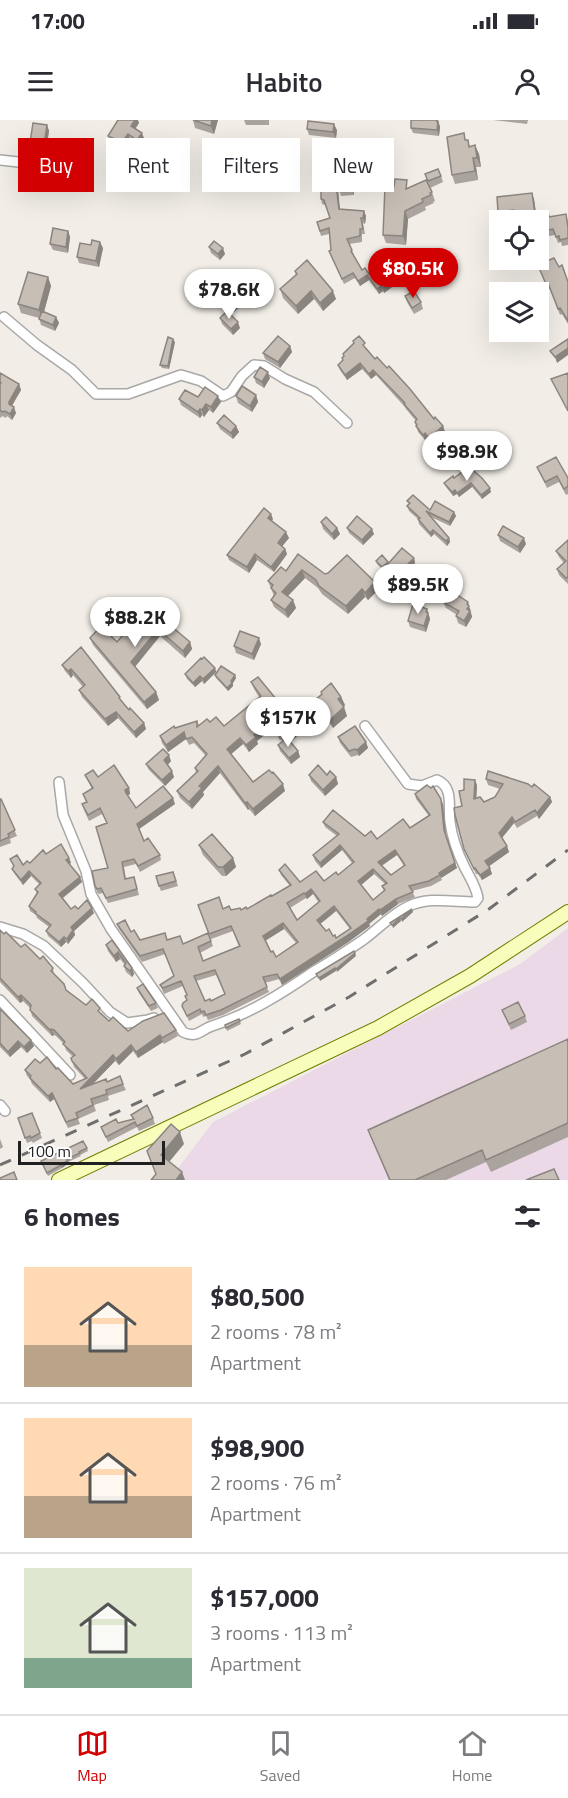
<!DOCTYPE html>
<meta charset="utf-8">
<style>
:root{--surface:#fff;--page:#f7f7f7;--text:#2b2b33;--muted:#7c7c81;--line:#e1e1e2;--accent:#d20000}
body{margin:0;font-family:"Titillium Web",sans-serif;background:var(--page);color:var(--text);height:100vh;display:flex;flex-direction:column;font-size:22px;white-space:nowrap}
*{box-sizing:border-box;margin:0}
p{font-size:20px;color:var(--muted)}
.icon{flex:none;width:33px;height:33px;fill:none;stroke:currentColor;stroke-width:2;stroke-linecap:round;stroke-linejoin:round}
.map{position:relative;height:1060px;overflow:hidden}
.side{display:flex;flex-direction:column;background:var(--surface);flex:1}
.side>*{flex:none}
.top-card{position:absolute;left:18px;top:18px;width:532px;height:54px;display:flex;gap:12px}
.buttons{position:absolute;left:489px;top:90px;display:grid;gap:12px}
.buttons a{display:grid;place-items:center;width:60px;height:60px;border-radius:0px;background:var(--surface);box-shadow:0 6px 24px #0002;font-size:30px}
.scale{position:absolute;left:18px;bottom:15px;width:147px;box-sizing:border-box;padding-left:6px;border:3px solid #212121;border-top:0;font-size:16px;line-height:21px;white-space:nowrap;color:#212121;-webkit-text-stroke:4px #fff;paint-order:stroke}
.price{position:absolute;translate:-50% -51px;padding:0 14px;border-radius:21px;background:#fff;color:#222;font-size:20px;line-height:39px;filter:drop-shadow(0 2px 3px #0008)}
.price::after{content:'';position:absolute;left:50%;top:36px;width:18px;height:14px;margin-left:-9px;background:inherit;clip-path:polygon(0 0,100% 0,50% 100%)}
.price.active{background:var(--accent);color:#fff}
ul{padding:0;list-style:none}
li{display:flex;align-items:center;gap:18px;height:150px;padding:0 24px}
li+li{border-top:2px solid var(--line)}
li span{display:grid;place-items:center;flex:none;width:168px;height:120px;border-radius:0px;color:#555}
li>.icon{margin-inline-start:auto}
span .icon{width:72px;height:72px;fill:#fffc;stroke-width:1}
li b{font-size:26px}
h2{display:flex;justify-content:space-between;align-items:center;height:72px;padding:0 24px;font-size:26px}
.chip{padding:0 21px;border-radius:0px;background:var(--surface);box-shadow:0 6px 24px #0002;font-size:21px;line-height:54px}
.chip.active{background:var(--accent);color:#fff}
.status{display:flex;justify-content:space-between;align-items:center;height:42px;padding:0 30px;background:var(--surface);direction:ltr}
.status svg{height:16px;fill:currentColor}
header{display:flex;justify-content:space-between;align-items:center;height:78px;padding:0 24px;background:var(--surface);font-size:27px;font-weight:600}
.tabs{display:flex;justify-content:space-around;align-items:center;height:84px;border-top:2px solid var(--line);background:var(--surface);font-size:16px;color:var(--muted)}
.tabs a{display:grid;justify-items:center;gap:3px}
.tabs .active{color:var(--accent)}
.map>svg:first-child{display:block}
</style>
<div class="status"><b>17:00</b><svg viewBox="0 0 49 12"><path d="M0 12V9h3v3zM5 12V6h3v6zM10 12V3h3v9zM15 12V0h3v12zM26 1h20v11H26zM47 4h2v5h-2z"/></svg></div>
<header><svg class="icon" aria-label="menu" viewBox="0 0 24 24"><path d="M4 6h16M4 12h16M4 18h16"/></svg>Habito<svg class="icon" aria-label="person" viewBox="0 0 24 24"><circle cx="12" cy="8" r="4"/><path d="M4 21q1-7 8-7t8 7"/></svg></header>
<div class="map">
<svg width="568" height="1060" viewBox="0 0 568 1060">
<rect width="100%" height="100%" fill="#f2eee7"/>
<path fill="#ebd9e8" d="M568 808V1060H169L213 1002 520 844Z"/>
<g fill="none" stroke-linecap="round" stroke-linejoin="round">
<g stroke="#a8a8a8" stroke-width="12">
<path id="minor" d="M0 40 63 47
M4 197 37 225 72 250 96 274H128L181 255 201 261 223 276 231 272 242 256 254 245 264 246 285 259 314 272 347 303
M59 662 63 695 86 751 91 774 111 809 183 912C197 919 200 910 212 906 249 894 281 874 313 852 330 842 347 831 363 820 378 809 391 795 407 787 428 776 453 782 475 782L478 778C476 766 470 758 465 748 458 734 452 717 450 702 448 687 454 667 437 660L422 666 408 664 365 606
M0 807 23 814 44 826 83 863 110 892 127 903 148 900 154 898
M0 880 70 955
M0 985 5 991"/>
</g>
<g stroke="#728000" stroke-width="16">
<path id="secondary" d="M59 1060 378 908 470 856 568 792"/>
</g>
<use href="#minor" stroke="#fff" stroke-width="9"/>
<use href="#secondary" stroke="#f9fdbb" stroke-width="14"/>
<path stroke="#6f6f6f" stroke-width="3" stroke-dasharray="12 12" stroke-linecap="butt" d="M0 1045 245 934 349 877 489 789 568 730"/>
</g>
<path fill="#aba39d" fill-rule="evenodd" d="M193 0H218L214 14 195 8Z
M244 0H269V5H246Z
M411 0H438L440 7 439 16 413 13 411 8Z
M493 0H528L527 4Z
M139 3 135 9 144 18 139 25 130 19 124 27 110 21 108 16Z
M47 5 49 11 45 37 31 35 29 29Z
M307 9 337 10 336 18 309 15Z
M467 20 470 26 479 34 481 47H476L478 60 455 64 452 55Z
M265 33 266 35 293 41 296 47 293 59 249 48 246 42Z
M367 33 368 37V52L382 53 383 58V66L353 63 351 58Z
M425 54 441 56 443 62 430 68Z
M354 66V75L341 76 339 70Z
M394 67 410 68 432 72 435 81 433 82 434 83 425 87 426 90 408 99 406 125 386 123 383 115Z
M338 69 340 89 366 96 365 104 363 103 365 114H362V122L349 124 354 135 353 136 362 150 396 164 384 173 383 171 379 174 369 160 360 166 355 158 344 164 331 136V130L329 114 321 116 317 102 330 98 325 85 322 84 321 79Z
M534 79 536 94 548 92 550 97 566 94 568 102V125L562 126 561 122 558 123 555 115 538 118V100L515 96 500 98 498 92Z
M68 111 70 117 68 133 53 130 50 124Z
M91 125 103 128 99 147 79 143 77 137Z
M209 127 225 134 220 140 211 133Z
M539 148 568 162V204L562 194 560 195 550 169H549Z
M295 151 336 179 323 191 314 179 298 194 283 178 280 169 296 155Z
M48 157 51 166 44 192 56 197 59 203 55 211 41 205 39 198 21 193 18 184Z
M230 167 249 177 234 192 225 182 223 177 231 170Z
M405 176 421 182 423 189 414 194 407 182Z
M220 198 240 208 233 215 222 204Z
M353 221 367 229 375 239 434 299 443 306 445 312 432 323 427 318 425 320 418 312 415 302 416 301 406 289 404 286 376 255 371 259 362 249 347 260 340 250 338 245 343 240 342 238 344 236 343 234 353 224Z
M175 222 169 249 162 248 160 245Z
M290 226 292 232 280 248 265 239 263 233Z
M0 253 19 264 21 270 12 286 16 293 12 300 7 296 6 298 2 296 1 298 0 297Z
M254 257 270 258 264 268 256 263Z
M256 275 258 282 252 292 238 283 236 276Z
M198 277 221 282 213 293 209 290 204 297 202 295 200 298 181 285 179 279Z
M217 303 236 306 239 312 233 319 220 309Z
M537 347 568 358V374L566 375 559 362 547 368Z
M454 358 491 372 482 379 472 367 459 377 457 374 453 376 446 367 444 363Z
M407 381 430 390 454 392 456 396 450 406 431 397 449 418 450 422 447 426 434 414 431 417 419 404 418 399 409 391 407 386 409 385Z
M273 399 272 401 289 418 282 426 285 429 287 434 274 452 257 440 249 453 229 440 227 435Z
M321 402 337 408 340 414 334 420 323 409Z
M347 408 374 414 363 425 349 413Z
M498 415 526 424 520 433 500 421Z
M568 420V464L559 455 557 449 564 443 559 437 556 431Z
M298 434 325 454 328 453 375 462 378 470 368 480 365 477 348 494 322 474 318 468 305 458 288 476 293 480 296 488 288 498 274 487 271 480 274 476 268 461 286 451Z
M414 438 415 443 400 458 390 449 389 445 383 450 377 444 376 441 389 444Z
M443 482 470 488 472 497 466 507 458 503 456 496 457 495 446 488Z
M427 489 430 499 426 512 410 507 408 501Z
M160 501 168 509 190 522 192 529 185 538 160 516 135 547 156 572 159 580 147 589 93 525 90 518 117 522Z
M261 524 254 540 236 533 234 526Z
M81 527 121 581 129 590 144 603 146 609 136 618 118 598 108 606 82 577 79 570 83 567 73 555 71 558 65 551 62 545Z
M215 548 216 552 204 564 202 561 195 567 187 559 185 554Z
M215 555H235L236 558 233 563V566L228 571 216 558Z
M251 562 276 579 279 586 275 588 281 595 296 607 299 614 291 622 298 631 300 637 291 644 280 631 278 625 283 621 279 619 277 613 276 606 257 621 258 624 249 632 243 624 231 634 253 662 285 671 255 696 249 689 248 690 220 653 203 672 204 675 192 689 180 678 177 671 196 653 195 648 206 636 194 623 189 625 186 619 168 632 162 623 160 616 175 608 197 601 199 605 210 602 224 606 259 577 254 569Z
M321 572 341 577 345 585 343 586 347 596 333 608 318 589 314 581 322 575Z
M338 617 366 622 368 628 359 636 358 635 351 637 340 623Z
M171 641 168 645 174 657 165 666 149 650 146 644Z
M85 655 98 657 129 668 130 674 128 675 136 688 175 684 139 709 144 721 160 735 161 740 140 752 136 744 124 747 126 759 134 757 139 775 108 783 103 773 99 774 97 772 95 766 108 748 107 703 102 694 89 701 84 690 82 684 86 682 83 674 92 669Z
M309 655 336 657 338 664 325 676 311 661Z
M486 659 532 667 550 677 552 682 539 699 537 696 517 708 514 703 502 718 509 732 489 746 492 754 482 760 478 754H476L464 729 462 686 464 670 477 665 476 678 484 682 495 677 500 669 488 665Z
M415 674 443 684 446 715 457 748 441 758 442 760 431 766 412 771 415 777 398 784 382 796 381 794 369 804 370 806 347 823 282 865 279 859 265 863 269 872 223 895 208 900 206 896 203 897 202 894 189 901 182 886 187 880V875L183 866 164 874 160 865 174 856 165 834 142 842 119 809 117 804 131 812 140 820H167L183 824 208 813 213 826 200 833 203 841 239 827 233 811 211 819 198 785 231 790H241L247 789 290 766 281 755 279 750 300 762 324 761 338 755 352 743 342 730 321 748 315 741 313 735 337 716 325 707 323 702 377 719 410 708 429 696 416 679ZM397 735 404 746 391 755 382 745ZM374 754 385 764 382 766 384 771 373 780 361 765ZM313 774 319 783 297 800 290 788 306 778 307 779ZM336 791 350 809 336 818 326 811 320 804ZM284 809 296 823 276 837 271 832 266 820ZM216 855 225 874 211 881H205L196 861Z
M0 679 17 716 10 719 11 723 0 727Z
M199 725 233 738 236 747 226 756H222L203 735Z
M46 734 69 738 71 743 69 744 80 757 82 762 63 778 71 789H78L94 793 74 811 75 815 68 824 66 822 61 827 48 816 46 811 49 807 37 798 36 795 30 791 29 786 37 774 35 769 39 764 31 756 23 765 14 753 12 749 14 747 10 739 23 745 30 743Z
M173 752 178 766 161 771 159 766Z
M0 810 21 827 53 848 54 855 66 870 86 885 103 894 102 895 109 901 128 911 176 910 178 916 164 924 163 922 138 938 133 931 119 945 115 941 93 964 107 962 123 964 126 970 108 976 109 980 94 985 96 991 78 999 80 1004 68 1008 54 979 50 982 32 964 30 959 27 956 25 950 40 943 56 949 73 964 85 959 74 947 71 938 73 937 66 930 64 924 56 916 54 915 52 916 32 896 30 888 23 881 20 883 0 862Z
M112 820 132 848 134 854 132 857 126 852 124 846 125 845 120 839 116 842 108 831 106 825Z
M137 868 156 883 158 888 151 891 139 873Z
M0 889 34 926 27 933 21 927 10 937 0 927Z
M502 890 525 896 527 902 511 910Z
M239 899 241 904 227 911 225 905Z
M568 919V1017L491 1052 486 1042 446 1060H389L368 1010Z
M32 993 42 1018 33 1023 32 1021 27 1023 18 998Z
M131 995 153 998 155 1004 139 1011 137 1007 108 1022 101 1007 133 999Z
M0 1019 3 1027 0 1029Z
M87 1028 88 1031 80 1035 81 1036 68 1042 69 1043 62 1048 48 1056 41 1041Z"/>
<path fill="#8b857f" d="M135 0H138L139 3 133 12 131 6Z
M212 0H218L214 14 211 6Z
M437 0H438L440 7 439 16 437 10Z
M334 4 337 10 336 18 333 12Z
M47 5 49 11 45 37 43 31Z
M142 13 144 18 139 25 137 20Z
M128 14 130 19 124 27 122 22Z
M475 25 479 34 481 47 477 38Z
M367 33 368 37V57L366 52Z
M473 38 476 47 478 60 475 51Z
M293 41 296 47 293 59 291 53Z
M382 53 383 58V66L381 61Z
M352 60 354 66V75L352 69Z
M336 64 338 69 340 94 339 89Z
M532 73 534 79 537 100 535 94Z
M364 91 366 96 365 104 363 98Z
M405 91 408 99 406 125 403 116Z
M68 111 70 117 68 133 66 127Z
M100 122 103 128 99 147 96 141Z
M223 128 225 134 220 140 218 134Z
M367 155 369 160 360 166 358 161Z
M48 157 51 166 42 199 39 190Z
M394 159 396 164 384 173 383 168Z
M381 166 383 171 379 174 377 169Z
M311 171 314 179 298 194 296 186Z
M333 171 336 179 323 191 320 183Z
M248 172 249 177 234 192 232 187Z
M56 197 59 203 55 211 53 205Z
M238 202 240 208 233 215 231 209Z
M173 219 175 222 169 249 168 246Z
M290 226 292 232 280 248 278 242Z
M568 228V235L557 243 555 237Z
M360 243 362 249 347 260 345 255Z
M373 250 376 255 371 259 369 254Z
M268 252 270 258 264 268 262 262Z
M19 264 21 270 11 287 9 282Z
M256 275 258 282 252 292 250 286Z
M218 276 221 282 213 293 211 287Z
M206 284 209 290 204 297 202 290Z
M14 287 16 293 12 300 10 294Z
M200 289 202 295 200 298 198 292Z
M236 306 239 312 233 319 231 313Z
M443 306 445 312 432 323 429 318Z
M425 313 427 318 425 320 423 315Z
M471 363 472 367 459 377 457 373Z
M490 368 491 372 482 379 481 375Z
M455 370 457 374 453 376 452 372Z
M454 392 456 396 450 406 449 402Z
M271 394 273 399 270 404 268 398Z
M337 408 340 414 334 420 332 414Z
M372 409 374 414 363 425 362 420Z
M433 410 434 414 431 417 430 413Z
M286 412 289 418 280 429 278 423Z
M449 418 450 422 447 426 446 421Z
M524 418 526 424 520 433 518 427Z
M285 429 287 434 274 452 271 447Z
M255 434 257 440 249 453 247 447Z
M414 438 415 443 400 458 398 454Z
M388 442 389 445 383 450 382 447Z
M302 450 305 458 285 479 282 472Z
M375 462 378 470 368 480 365 473Z
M362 469 365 477 348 494 346 486Z
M293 480 296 488 288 498 285 490Z
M468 482 472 497 466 507 464 501 467 489V484Z
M427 489 430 499 426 512 424 506Z
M158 509 160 516 133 549 131 542Z
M259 518 261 524 254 540 252 534Z
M190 522 192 529 185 538 183 531Z
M215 548 216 552 204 564 203 559Z
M71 549 73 555 71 558 68 551Z
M235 555 236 558 233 563V566L228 571 227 568Z
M200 556 202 561 195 567 193 563Z
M156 572 159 580 147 589 144 582Z
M341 577 345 585 341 588 338 579Z
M276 579 279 586 274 590 271 583Z
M344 587 347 596 333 608 330 600Z
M116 592 118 598 108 606 105 599Z
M275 598 277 605 257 621 258 624 249 632 246 625 254 615Z
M144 603 146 609 136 618 134 612Z
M296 607 299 614 288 624 286 617Z
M184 612 186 619 168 632 166 625Z
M240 618 243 624 229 636 227 629Z
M366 622 368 628 359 636 357 630Z
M298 631 300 637 291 644 289 638Z
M169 635 171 641 166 646 164 640Z
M218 646 220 653 203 672 204 675 192 689 189 682 199 666Z
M172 651 174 657 165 666 162 660Z
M336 657 338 664 325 676 323 670Z
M475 660 477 665 476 685 474 679Z
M283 664 285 671 255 696 253 689Z
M129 668 130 674 127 676 125 670Z
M550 677 552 682 539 699 537 693Z
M173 678 175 684 139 709 137 704Z
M441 679 443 684 446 715 444 710Z
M247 682 249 689 248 690 245 683Z
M512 697 514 703 501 719 499 713Z
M340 725 342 730 321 748 320 743Z
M507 726 509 732 488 747 485 741Z
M395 730 397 735 380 747 378 742Z
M69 738 71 743 68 745 66 740Z
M233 738 236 747 226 756 223 747Z
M455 743 457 748 441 758 439 753Z
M490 748 492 754 482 760 480 755Z
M373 749 374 754 360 766 358 761Z
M29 751 31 756 23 765 21 760Z
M80 757 82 762 61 779 59 774Z
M311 769 313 774 307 779 305 774Z
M396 779 398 784 382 796 380 790Z
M334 786 336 791 319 805 317 800Z
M92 788 94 793 74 811 75 815 68 824 67 819 71 807Z
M379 789 381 794 369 804 367 799Z
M412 789 413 792 402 802 401 799Z
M400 798 401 801 393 808 392 805Z
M368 801 370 806 347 823 282 865 280 859Z
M283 803 284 809 265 821 263 816Z
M64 817 66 822 61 827 59 822Z
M118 832 120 839 116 842 114 836Z
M355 833 356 836 337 852 336 849Z
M132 848 134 854 132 857 130 851Z
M335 848 336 851 320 861 319 858Z
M21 875 23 881 20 883 18 877Z
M51 909 54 915 52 916 50 910Z
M160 915 163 922 138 938 136 932Z
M31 920 34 926 27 933 24 927Z
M18 921 21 927 10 937 8 932Z
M131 925 133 931 119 945 116 939Z
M113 935 115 941 82 975 80 969Z
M52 973 54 979 50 982 48 976Z
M180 1012 184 1024 165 1047 161 1035Z
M68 1040 69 1043 62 1048 61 1045Z
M182 1052 185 1060H176Z"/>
<path fill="#c7beb6" stroke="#8b857f" stroke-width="1.5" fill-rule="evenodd" d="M118 0H135L131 6 142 13 137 20 128 14 122 22 108 16Z
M193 0H212L211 6Z
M411 0H437V2H438L437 10 411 8Z
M308 1 334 4 333 12 307 9Z
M33 3 47 5 43 31 29 29Z
M464 13 465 20H468L469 27 475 25 477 38H473L475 51 452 55 447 17Z
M249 29 265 33 264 35 293 41 291 53 246 42Z
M353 32 367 33 366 52 382 53 381 61 351 58Z
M438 49 441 56 428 61 425 54Z
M395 59 407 60 406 69 426 60 432 72 430 73 431 75 422 79 423 82 405 91 403 116 383 115 385 66 394 67Z
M339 60H352V69L339 70Z
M321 63 336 64 339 89 364 91 363 98H361L363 109H360V116L347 119 352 130 351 131 362 150 365 148 369 154 382 144 394 159 383 168 381 166 377 169 367 155 358 161 353 153 342 159 329 131 331 130 329 108 320 111 317 102 330 98 324 80 321 79Z
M532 73 535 94 548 92 549 97 566 94 568 108V118L560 120 559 116 556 117 553 109 538 112V100H516L514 90 498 92 497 77Z
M53 108 68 111 66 127 50 124Z
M92 120 100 122 96 141 77 137 80 123 91 125Z
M214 121 223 128 218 134 209 127Z
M554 138 559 147 562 145 568 162V201L560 188 558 189 548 163 546 164 539 148 548 144 547 141Z
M307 140 333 171 320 183 311 171 296 186 280 169 297 154 295 151Z
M28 152 48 157 39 190 18 184Z
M237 160 248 172 232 187 223 177 232 169 230 167Z
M414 171 421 182 412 188 405 176Z
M42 191 56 197 53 205 39 199Z
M227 191 238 202 231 209 220 198Z
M278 216 290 226 278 242 263 233Z
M359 216 365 223 363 225 375 239 377 237 387 248 389 246 410 269 434 299 435 297 443 306 429 318 425 313 423 315 416 306 417 305 415 302 417 299 404 284 405 283 373 250 369 254 360 243 345 255 338 245 343 240 342 238 344 236 343 234 354 223 353 221Z
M168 217 173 219 168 246 160 245Z
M568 219V228L555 237 550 231Z
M260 247 268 252 262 262 254 257Z
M0 253 19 264 9 282V284L14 287 10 294 5 291 3 292 0 290V264L1 263 0 262Z
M568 253V291L551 259Z
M242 266 256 275 250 286 236 276Z
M205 267 218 276 211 287 206 284 202 290 200 289 198 292 179 279 185 270 198 277Z
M224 295 236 306 231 313 217 303Z
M556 337 568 358V366L564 369 557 356 545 362 537 347Z
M469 347 482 358 490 368 481 375 471 363 457 373 455 370 452 372 444 363 453 356 454 358 462 352 463 353Z
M413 375 430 390 435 381 454 392 449 402 426 391 449 418 446 421 433 410 430 413 418 399 420 398 407 386 410 383 407 381Z
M264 388 271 394 268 398 286 412 278 423 285 429 271 447 255 434 247 447 227 435Z
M357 396 372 409 362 420 347 408Z
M326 397 337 408 332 414 321 402Z
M503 406 524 418 518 427 498 415Z
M568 420V457L566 458 557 449 566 441 556 431Z
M402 428 414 438 398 454 388 444Z
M298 434 325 454 328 453 347 435 375 462 365 473 362 469 346 486 319 466 316 460 302 450 282 472 293 480 285 490 271 480 276 473 271 468 273 465 268 461 281 447 286 451Z
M382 435 388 442 382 447 376 441Z
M450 470 468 482 467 484 469 486 467 489 470 491 464 501 456 496 459 491 443 482Z
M413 484 427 489 426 492 428 493 424 506 408 501Z
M149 485 157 493 155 496 168 509 171 506 190 522 183 531 158 509 131 542 156 572 144 582 90 518 101 506 117 522Z
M240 511 259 518 252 534 234 526Z
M81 527 120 577 119 578 129 590 130 588 144 603 134 612 116 592 105 599 79 570 85 565 71 549 68 551 62 545Z
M204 537 215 548 203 559 200 556 193 563 185 554 201 538 202 539Z
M221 546 235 555 231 561 232 563 227 568 215 555Z
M258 557 276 579 271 583 281 595 284 592 287 597 289 596 296 607 286 617 277 613 275 598 254 615 256 617 246 625 240 618 227 629 253 662 269 650 272 653 273 652 283 664 253 689 247 682 245 683 218 646 199 666 202 668 189 682 177 671 198 651 195 648 207 634 192 617 186 619 184 612 166 625 160 616 174 606 175 608 197 601V607L207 599 210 602 216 597 224 606 261 576 251 562Z
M331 563 341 577 338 579 344 587 330 600 314 581 322 574 321 572Z
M355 606 366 622 357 630 355 629 349 631 338 617Z
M287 618 298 631 289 638 278 625Z
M163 629 169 635 164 640 172 651 162 660 146 644Z
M114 645 129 668 125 670 126 673 136 688 163 666 173 678 137 704 144 721 148 718 160 735 138 746 134 739 122 742 125 759 134 757 137 769 106 778 101 768 97 769 95 766 92 751 108 748 96 707 107 703 100 688 88 695 82 684 87 682 83 674 93 668 85 655 93 650 98 657Z
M318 645 327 655 330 651 336 657 323 670 309 655Z
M488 651 528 664 532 667 534 664 550 677 537 693 535 690 515 702 512 697 499 713 507 726 485 741 490 748 480 755 475 748 474 749 464 729 455 695 454 688 462 686 459 671 464 670V659L475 660 474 679 480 677 484 682 495 677 503 664 486 659Z
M427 665 431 668 433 666 441 679 444 710 455 743 439 753 440 755 429 761 409 766 413 772 396 779 380 790 379 789 367 799 368 801 345 817 280 859 277 854 263 857 267 867 221 890 206 895 204 891 201 892 200 889 187 896 182 886 183 883 187 880 185 876 187 875 181 861 163 868 160 865 174 856 163 829 140 836 117 804 125 800 131 812 134 810 140 820 165 813 167 820 180 816 183 824 208 813 211 821 198 827 203 841 240 826 231 806 209 814 198 785 219 777 223 789 229 786 231 790 240 788 241 790 246 787 247 789 271 775 272 776 291 765 279 750 285 744 300 762 316 751 324 761 336 752 338 755 354 742 340 725 320 743 313 735 339 714 323 702 333 690 365 716 371 711 377 719 403 699 410 708 430 695 415 674ZM395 730 405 745 391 755 378 742ZM373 749 387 763 382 766 385 770 373 780 358 761ZM311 769 320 781 297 800 287 783 304 773 305 774ZM334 786 351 808 336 818 335 815 333 816 329 809 326 811 317 800ZM283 803 298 822 276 837 273 831 271 832 263 816ZM215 850 225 874 211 881 210 879 205 881 194 856Z
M0 679H1L15 710 8 714 9 717 0 721Z
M212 714 233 738 223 747H218L199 725Z
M61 724 69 738 66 740 80 757 59 774 71 789 75 786 78 789 87 780 92 788 71 807 73 810 67 819 64 817 59 822 46 811 51 805 35 793 36 792 29 786 38 772 35 769 41 763 29 751 21 760 12 749 14 746 10 739 17 735 23 745 27 741 30 743 43 730 46 734Z
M173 752 176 761 159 766 156 756Z
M412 789 401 799 400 798 392 805 390 803Z
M0 810 4 814 6 812 21 827 25 824 40 839 43 836 53 848 51 851 64 864 66 870 86 885 92 879 100 888 98 891 109 901 113 897 128 911 143 901 164 893 176 910 162 918 160 915 136 932 131 925 116 939 113 935 80 969 106 959 107 962 120 956 123 964 106 970 107 974 91 979 93 985 76 993 78 998 66 1002 52 973 48 976 30 958 31 956 25 950 35 939 40 943 47 937 56 949 58 948 73 964 87 958 72 941 71 938 75 935 63 924 65 922 54 910 51 909 50 910 30 890 31 885 21 875 18 877 0 858Z
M112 820 132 848 130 851 124 846 126 843 118 832 114 836 106 825Z
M354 831 355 833 336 849 335 848 319 858 316 854Z
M143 864 156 883 149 886 137 868Z
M518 882 525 896 509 904 502 890Z
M0 889 31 920 24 927 18 921 8 932 0 923Z
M239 899 240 901 226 908 225 905Z
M568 919V1003L486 1040 482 1030 415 1060H390L368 1010Z
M147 985 153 998 137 1006 135 1002 106 1017 101 1007 116 999 118 1003 134 999 131 995Z
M32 993 40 1013 31 1018 30 1016 25 1018 18 998Z
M171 1004 180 1012 161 1035 182 1052 176 1060H151L156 1054 147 1031Z
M83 1021 87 1028 79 1032 80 1033 67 1039 68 1040 61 1045 47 1053 41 1041Z
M554 1049 559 1060H526Z
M14 1052 17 1060H0V1058Z"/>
</svg>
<div class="buttons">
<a><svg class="icon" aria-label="locate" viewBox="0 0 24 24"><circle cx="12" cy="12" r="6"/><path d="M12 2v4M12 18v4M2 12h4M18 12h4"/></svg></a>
<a><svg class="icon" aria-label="layers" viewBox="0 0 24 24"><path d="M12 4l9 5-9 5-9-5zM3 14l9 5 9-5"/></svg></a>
</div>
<div class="scale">100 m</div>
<b class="price active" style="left:413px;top:179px">$80.5K</b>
<b class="price" style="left:229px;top:200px">$78.6K</b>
<b class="price" style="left:467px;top:362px">$98.9K</b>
<b class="price" style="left:418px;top:495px">$89.5K</b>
<b class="price" style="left:135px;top:528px">$88.2K</b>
<b class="price" style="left:288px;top:628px">$157K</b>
<div class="top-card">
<a class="chip active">Buy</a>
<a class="chip">Rent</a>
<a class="chip">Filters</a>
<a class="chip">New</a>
</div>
</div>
<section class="side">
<h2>6 homes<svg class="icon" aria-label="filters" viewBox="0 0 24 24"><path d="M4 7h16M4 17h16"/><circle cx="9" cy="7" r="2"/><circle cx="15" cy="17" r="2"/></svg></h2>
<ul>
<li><span style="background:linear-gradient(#ffd9b3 65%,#b9a48a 0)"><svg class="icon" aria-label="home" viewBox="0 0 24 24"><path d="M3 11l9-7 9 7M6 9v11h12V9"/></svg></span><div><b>$80,500</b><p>2 rooms · 78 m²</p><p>Apartment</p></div></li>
<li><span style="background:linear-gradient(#ffd9b3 65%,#b9a48a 0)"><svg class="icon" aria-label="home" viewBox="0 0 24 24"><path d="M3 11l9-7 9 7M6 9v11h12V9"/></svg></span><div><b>$98,900</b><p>2 rooms · 76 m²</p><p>Apartment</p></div></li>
<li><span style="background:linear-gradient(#dfe7d0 75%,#7fa58c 0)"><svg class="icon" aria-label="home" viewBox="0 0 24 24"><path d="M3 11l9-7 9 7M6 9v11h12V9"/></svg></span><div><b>$157,000</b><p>3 rooms · 113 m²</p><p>Apartment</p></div></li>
</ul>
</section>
<nav class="tabs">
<a class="active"><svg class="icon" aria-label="map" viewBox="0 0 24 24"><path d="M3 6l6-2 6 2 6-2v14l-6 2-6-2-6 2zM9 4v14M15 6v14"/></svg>Map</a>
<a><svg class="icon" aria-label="saved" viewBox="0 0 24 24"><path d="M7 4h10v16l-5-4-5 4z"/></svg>Saved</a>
<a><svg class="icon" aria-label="home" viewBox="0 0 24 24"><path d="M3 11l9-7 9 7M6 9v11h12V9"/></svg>Home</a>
</nav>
